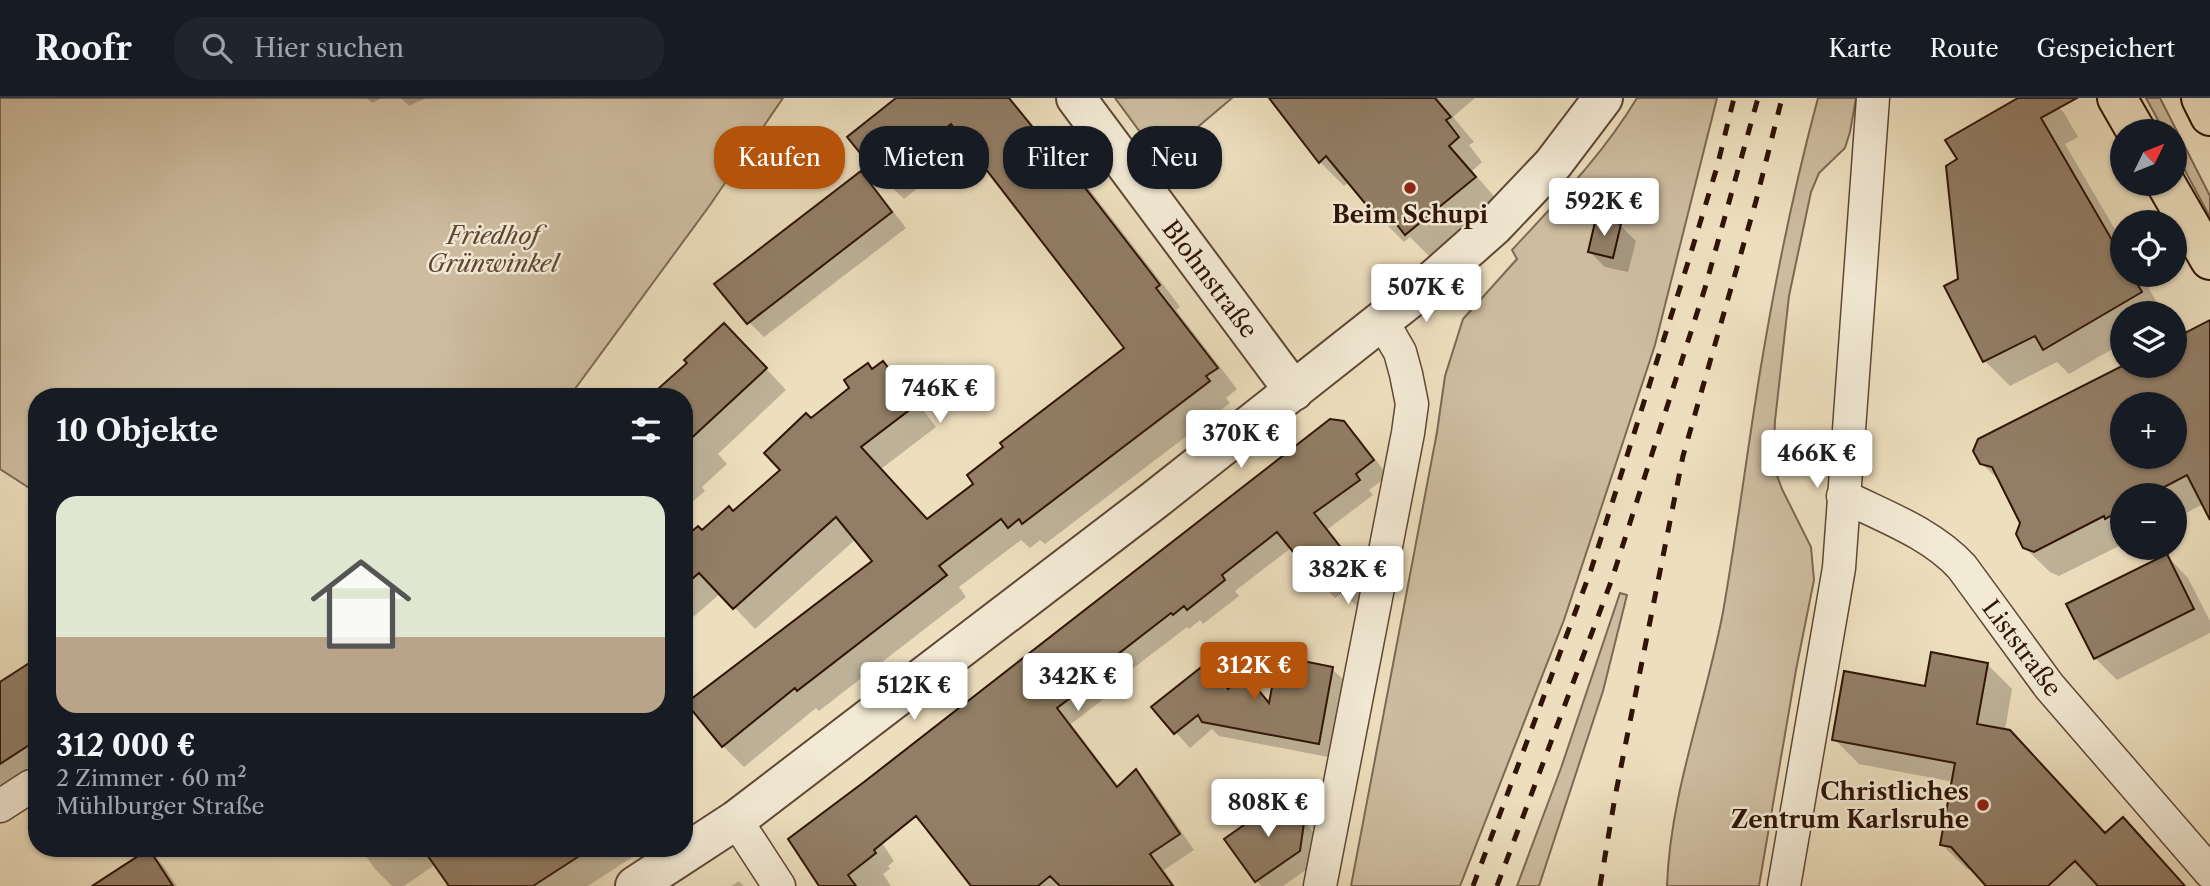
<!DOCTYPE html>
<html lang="de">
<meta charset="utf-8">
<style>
:root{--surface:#171b24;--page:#20242c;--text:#f1f3f6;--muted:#9ea1a6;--line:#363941;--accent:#b45309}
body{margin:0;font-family:"Libre Caslon Text",serif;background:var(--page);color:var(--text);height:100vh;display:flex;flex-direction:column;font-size:26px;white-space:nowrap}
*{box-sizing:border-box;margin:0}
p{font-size:23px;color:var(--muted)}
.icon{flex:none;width:38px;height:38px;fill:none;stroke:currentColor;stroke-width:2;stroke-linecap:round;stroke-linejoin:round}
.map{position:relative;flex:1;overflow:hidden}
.details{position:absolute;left:28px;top:290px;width:665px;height:469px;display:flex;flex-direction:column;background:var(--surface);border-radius:28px;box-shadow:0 2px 5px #0004}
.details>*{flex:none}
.hud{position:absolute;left:714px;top:28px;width:665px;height:63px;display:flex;gap:14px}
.needle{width:46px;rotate:47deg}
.tools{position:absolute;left:2110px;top:21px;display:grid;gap:14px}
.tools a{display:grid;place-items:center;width:77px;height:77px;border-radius:50%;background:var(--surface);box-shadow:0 2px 5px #0004;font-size:35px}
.price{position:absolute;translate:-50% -60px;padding:0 16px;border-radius:7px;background:#fff;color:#222;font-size:23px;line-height:46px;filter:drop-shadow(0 2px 4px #0008)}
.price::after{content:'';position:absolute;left:50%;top:42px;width:21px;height:16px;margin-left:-10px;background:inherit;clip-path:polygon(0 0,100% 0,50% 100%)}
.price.on{background:var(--accent);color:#fff}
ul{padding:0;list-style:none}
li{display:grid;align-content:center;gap:14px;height:371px;padding:0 28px}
li span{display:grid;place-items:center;height:217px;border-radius:21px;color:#555}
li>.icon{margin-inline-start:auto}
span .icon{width:126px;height:126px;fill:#fffc;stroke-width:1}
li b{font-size:30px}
h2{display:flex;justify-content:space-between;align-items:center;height:84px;padding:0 28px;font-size:30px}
.tag{padding:0 24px;border-radius:28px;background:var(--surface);box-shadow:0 2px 5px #0004;font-size:24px;line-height:63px}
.tag.on{background:var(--accent);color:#fff}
header{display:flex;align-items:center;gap:42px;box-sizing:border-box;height:98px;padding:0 35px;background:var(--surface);border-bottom:2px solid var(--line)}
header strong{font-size:33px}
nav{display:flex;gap:38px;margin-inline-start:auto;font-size:24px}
.search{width:490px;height:63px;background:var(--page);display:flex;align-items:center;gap:18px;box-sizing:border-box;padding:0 24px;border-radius:28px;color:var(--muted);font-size:26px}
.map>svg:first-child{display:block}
</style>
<header>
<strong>Roofr</strong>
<div class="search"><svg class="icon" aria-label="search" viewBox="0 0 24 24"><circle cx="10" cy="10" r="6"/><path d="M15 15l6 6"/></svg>Hier suchen</div>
<nav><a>Karte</a><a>Route</a><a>Gespeichert</a></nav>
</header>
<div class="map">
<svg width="2210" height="788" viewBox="0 0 2210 788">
<rect width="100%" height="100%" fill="#eddfbe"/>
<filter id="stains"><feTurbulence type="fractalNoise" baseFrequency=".00286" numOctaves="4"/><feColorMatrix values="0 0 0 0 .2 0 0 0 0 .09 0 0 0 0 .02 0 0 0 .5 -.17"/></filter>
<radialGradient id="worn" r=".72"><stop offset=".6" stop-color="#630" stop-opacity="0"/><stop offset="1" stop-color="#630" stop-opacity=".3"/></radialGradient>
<path fill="#cdbc9f" stroke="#7e6853" stroke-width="2" d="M0 0H783L710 107 569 299H37V395L0 371Z
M1115 0H1232L1160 61Z
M1637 0H1717L1655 247 1624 341 1564 522 1460 788H1351L1437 334 1445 278 1463 221 1517 161 1512 152C1558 102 1602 58 1637 0Z
M1818 0H1856L1850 34 1845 50 1819 75 1811 94 1789 198 1775 323 1773 367 1782 391 1811 449 1814 482 1796 572 1759 788H1667C1670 695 1706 605 1723 514 1737 434 1747 354 1760 274 1775 183 1794 89 1818 0Z
M2146 0H2160L2210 98V119L2175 54V33H2164Z
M1620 495 1627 497 1603 593 1539 788H1517L1561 670Z"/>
<path fill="#0003" fill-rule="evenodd" d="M367 0H382L372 5Z
M401 0H426L409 8Z
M899 0H1001L1036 33 1038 32 1059 52 1172 198 1180 209 1176 212 1237 291 1226 300 1230 305 1045 446 1040 442 1030 450 1021 442 959 489 966 499 819 613 816 610 744 669 723 648 874 463 856 441 755 531 721 495 684 527V421L695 433 702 435 733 415 782 372 811 322 883 266 904 286 936 329 881 371 928 423 976 386 1127 250 970 48 904 101 883 81Z
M1275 0H1475L1453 19 1474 44 1469 47 1482 64 1472 73 1499 104 1431 160 1410 139 1404 144 1380 120 1349 83 1344 88 1320 64Z
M2022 0H2049L2064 15 2078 39 2065 46 2123 145V177H2141L2163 215H2123V245L2069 276 2057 264 2010 288 1985 263 1959 182V61Z
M861 76 876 91 906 130 764 239 749 224Z
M1621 128 1636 143 1628 174 1605 169 1590 154Z
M2210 224V419L2203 406 2175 421V397H2123V446L2059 478 2050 474 2024 449 2022 425 2002 385 1981 365 1980 342 2125 268H2175ZM2123 306H2175V359H2123Z
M745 248 786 292 718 356 727 366 702 389 705 393 684 411V299H651L689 265Z
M1343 324 1359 340 1388 378 1369 392 1373 397 1328 431 1367 480 1361 513 1343 494 1335 500 1320 485 1291 450 1235 493 1239 498 1203 526 1200 522 1189 531 1187 529 1127 575 1131 580 1071 626 1119 689 1136 673 1150 688 1194 752 1164 772 1175 788H974L884 670Z
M2167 458 2188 480 2210 523V535L2117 582 2095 560Z
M1208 566 1231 591 1271 607 1332 571 1347 585 1333 660 1219 638 1212 631 1190 650 1154 610Z
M1987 566 2012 591 2005 632 2010 633 2035 659 2106 737 2123 722 2185 788H1989L1975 773 1967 771 1942 747 1954 684 1859 666 1834 641 1927 590Z
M37 569V665L26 671 33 682 10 697 0 686V586Z
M1285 700 1299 714 1317 741 1313 767 1283 788H1261L1227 742Z
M862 715 894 763 888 768 890 771 883 776 891 788H821Z
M361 751H428L439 766 462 751H645L588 788H445L449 785 436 766 404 788H392L375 771Z
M149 753 163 767 177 788H95Z
M739 783 744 788H731Z"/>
<path fill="#927e66" stroke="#2f1407" stroke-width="2" fill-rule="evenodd" d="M896 0H1009L1035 32 1038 29 1151 175 1160 187 1156 190 1218 270 1206 278 1210 283 1022 426 1019 421 1008 430 1001 421 939 468 947 477 797 593 795 590 722 649 686 605 872 463 836 419 733 511 699 475 684 488V440L698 428 702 432 729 408 733 413 780 372 764 355 806 315 811 320 849 290 844 282 868 265 872 271 883 263 916 307 861 349 927 421 973 386 967 377 1003 349 1000 345 1124 250 951 26 882 82 847 39Z
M1269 0H1435L1451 19 1446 22 1459 39 1449 48 1476 79 1405 137 1387 114 1378 121 1326 58 1319 65Z
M2018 0H2077L2041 20 2123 161V177H2132L2142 194 2043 252 2035 238 1983 264 1944 188 1958 181 1946 68 1957 61 1945 42Z
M861 73 892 114 747 226 714 186Z
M1596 120 1621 126 1613 160 1588 154Z
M2210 222V422L2187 377 2149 397H2123V411L2105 421 2104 418 2034 454 2023 450 2016 436 2020 425 1992 369 1980 366 1973 353 1978 341 2122 268H2175V240ZM2123 306H2175V359H2123Z
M724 225 767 270 684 347V299H649L687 265 684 262Z
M1330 321 1344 323 1374 362 1356 376 1360 382 1314 415 1352 464 1346 500 1329 479 1319 486 1277 434 1222 477 1225 482 1187 512 1184 508 1173 517 1171 515 1113 560 1117 565 1057 610 1117 689 1136 671 1180 736 1150 756 1173 788H1060L1050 778 1038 788H971L916 718 874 752 876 755 848 777 856 788H819L788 741 864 684Z
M2167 456 2194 511 2094 561 2066 506Z
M1931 554 1988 565 1977 626 2010 632 2105 735 2123 719 2185 788H2098L2075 763 2048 788H1986L1951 749 1940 747 1955 665 1832 642 1844 573 1925 588Z
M1278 558 1333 569 1319 646 1202 624 1198 617 1174 636 1151 609 1209 563 1228 591 1246 577 1269 605Z
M37 560V642L0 666V584Z
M1285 698 1304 725 1300 753 1255 784 1224 741Z
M149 751 173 788H92Z
M423 751H590L533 788H449Z"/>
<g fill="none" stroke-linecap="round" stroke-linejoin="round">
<g stroke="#5e4735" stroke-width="35">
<path id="minor" d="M1843 398C1883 418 1931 435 1962 469L2049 588 2210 774
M0 708 31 688
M736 722 779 788
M1320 788 1408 335 1412 306 1406 276 1400 254 1382 223
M1784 788 1839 470 1873 0"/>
</g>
<g stroke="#5e4735" stroke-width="42">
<path id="tertiary" d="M1076 0 1294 293
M635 788 736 722 1152 404 1432 183 1494 128 1553 66 1603 0"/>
</g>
<g stroke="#2f1407" stroke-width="42">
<path id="trunk" d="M2117 0 2136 33
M2201 0 2210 18
M2166 86 2210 162"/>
</g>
<use href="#minor" stroke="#f3ead5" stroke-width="32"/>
<use href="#tertiary" stroke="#f3ead5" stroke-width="38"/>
<use href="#trunk" stroke="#eddfbe" stroke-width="38"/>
<path stroke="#2f1407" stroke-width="5" stroke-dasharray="12 12" stroke-linecap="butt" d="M1473 788 1591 472 1690 158 1717 69 1734 0
M1497 788 1612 481 1705 190 1758 0
M1600 788 1615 699 1683 358 1756 103 1782 0"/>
</g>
<g fill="#8f2418" stroke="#f3ead5" stroke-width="2.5">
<circle cx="1410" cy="90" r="7"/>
<circle cx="1983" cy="707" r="7"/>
</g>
<g text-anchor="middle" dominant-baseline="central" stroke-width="5" stroke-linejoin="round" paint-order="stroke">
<g font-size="24" font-weight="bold" fill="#2f1407" stroke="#f3ead5">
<text x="1410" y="116">Beim Schupi</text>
<text x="1969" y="693" text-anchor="end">Christliches<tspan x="1969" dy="28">Zentrum Karlsruhe</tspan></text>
</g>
<g font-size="24" font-style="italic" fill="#5e4635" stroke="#f3ead5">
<text x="493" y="137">Friedhof<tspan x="493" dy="28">Grünwinkel</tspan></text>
</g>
<g font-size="24" fill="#2f1407" stroke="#f3ead5">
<text transform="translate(1210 181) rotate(53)">Blohnstraße</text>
<text transform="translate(2022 550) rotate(53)">Liststraße</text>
</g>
</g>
<rect width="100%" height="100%" filter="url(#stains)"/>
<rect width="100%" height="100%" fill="url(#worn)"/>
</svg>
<div class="tools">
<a><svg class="needle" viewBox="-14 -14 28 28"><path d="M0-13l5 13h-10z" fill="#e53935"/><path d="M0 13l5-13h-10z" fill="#9ea1a6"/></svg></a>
<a><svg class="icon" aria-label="locate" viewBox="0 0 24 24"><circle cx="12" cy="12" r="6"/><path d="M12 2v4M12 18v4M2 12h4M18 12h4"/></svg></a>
<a><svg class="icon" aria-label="layers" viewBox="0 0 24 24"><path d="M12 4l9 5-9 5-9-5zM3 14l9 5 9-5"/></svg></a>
<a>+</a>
<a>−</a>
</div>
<b class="price" style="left:1604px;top:140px">592K €</b>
<b class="price" style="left:1426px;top:226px">507K €</b>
<b class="price" style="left:940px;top:327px">746K €</b>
<b class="price" style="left:1241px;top:372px">370K €</b>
<b class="price" style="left:1817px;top:392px">466K €</b>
<b class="price" style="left:1348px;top:508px">382K €</b>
<b class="price on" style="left:1254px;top:604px">312K €</b>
<b class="price" style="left:1078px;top:615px">342K €</b>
<b class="price" style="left:914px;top:624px">512K €</b>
<b class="price" style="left:1268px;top:741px">808K €</b>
<div class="hud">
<a class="tag on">Kaufen</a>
<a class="tag">Mieten</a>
<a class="tag">Filter</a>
<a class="tag">Neu</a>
</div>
<section class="details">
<h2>10 Objekte<svg class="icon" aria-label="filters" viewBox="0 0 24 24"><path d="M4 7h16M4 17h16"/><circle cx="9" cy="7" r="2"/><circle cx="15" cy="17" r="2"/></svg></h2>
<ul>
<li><span style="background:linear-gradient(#dfe7d0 65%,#b9a48a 0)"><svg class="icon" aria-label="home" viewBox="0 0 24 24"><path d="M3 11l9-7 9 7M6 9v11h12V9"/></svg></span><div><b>312 000 €</b><p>2 Zimmer · 60 m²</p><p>Mühlburger Straße</p></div></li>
</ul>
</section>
</div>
